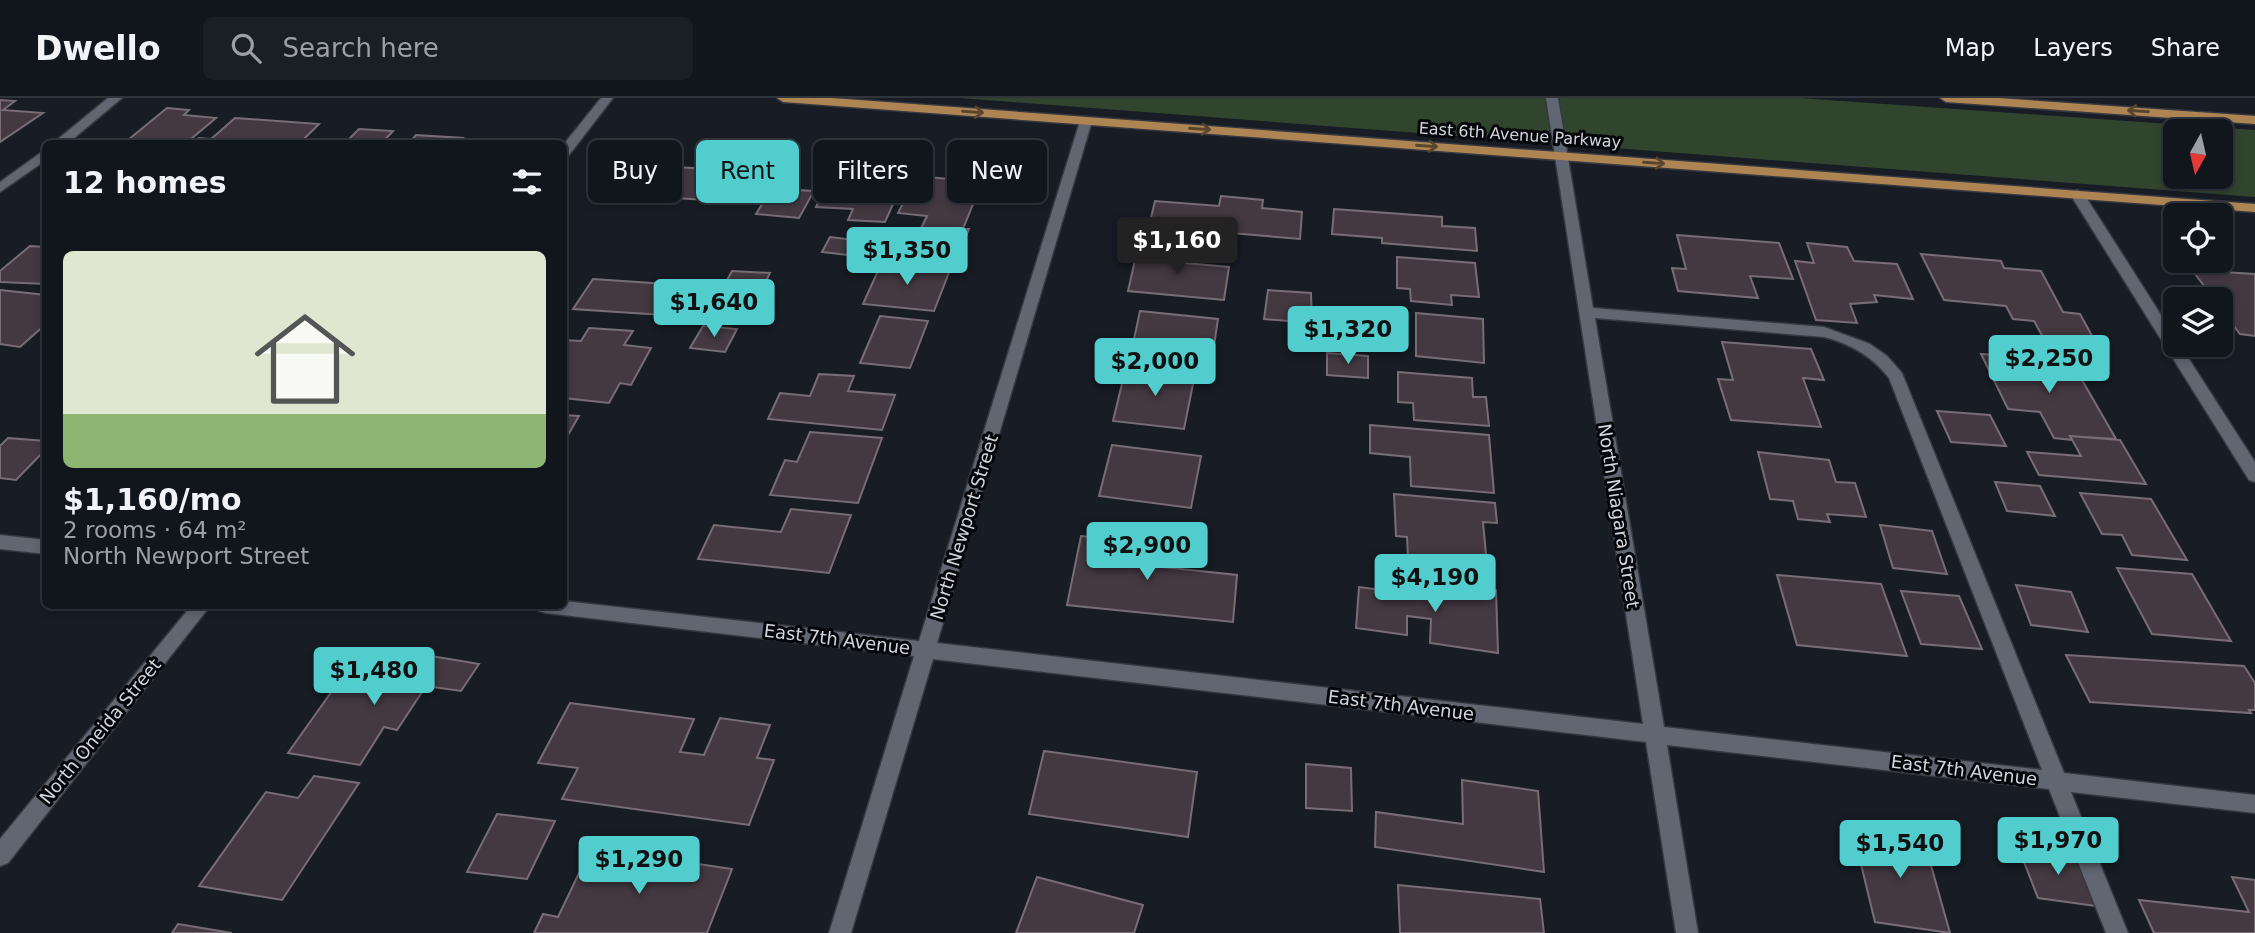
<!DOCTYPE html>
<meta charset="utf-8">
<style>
:root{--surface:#11151c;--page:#1a1e25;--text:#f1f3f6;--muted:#9c9fa3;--line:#30343b;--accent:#52cdce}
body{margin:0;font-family:"DejaVu Sans",sans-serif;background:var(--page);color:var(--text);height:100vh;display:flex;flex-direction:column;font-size:26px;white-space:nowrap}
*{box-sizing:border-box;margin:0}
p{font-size:23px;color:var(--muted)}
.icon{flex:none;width:38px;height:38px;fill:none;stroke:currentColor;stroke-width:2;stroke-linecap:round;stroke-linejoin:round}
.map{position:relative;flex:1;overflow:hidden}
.drawer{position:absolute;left:42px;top:42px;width:525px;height:469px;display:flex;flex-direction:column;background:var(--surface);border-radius:10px;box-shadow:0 4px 10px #0003,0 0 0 2px var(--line)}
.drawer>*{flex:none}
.banner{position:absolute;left:588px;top:42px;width:665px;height:63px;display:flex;gap:14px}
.needle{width:46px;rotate:188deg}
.tools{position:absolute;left:2163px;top:21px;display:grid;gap:14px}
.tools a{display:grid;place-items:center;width:70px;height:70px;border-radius:10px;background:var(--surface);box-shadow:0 4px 10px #0003,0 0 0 2px var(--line);font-size:35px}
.price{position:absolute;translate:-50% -60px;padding:0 16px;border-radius:7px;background:var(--accent);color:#111;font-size:23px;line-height:46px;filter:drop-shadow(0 2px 4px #0008)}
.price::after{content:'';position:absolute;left:50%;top:42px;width:21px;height:16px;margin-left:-10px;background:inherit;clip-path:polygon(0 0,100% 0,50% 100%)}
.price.on{background:#222;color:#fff}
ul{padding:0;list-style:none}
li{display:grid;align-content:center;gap:14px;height:371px;padding:0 21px}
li+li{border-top:2px solid var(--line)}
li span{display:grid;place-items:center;height:217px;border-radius:10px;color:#555}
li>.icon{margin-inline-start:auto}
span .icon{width:126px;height:126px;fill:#fffc;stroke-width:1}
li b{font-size:30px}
h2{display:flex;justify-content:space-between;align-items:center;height:84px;padding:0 21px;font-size:30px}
.pill{padding:0 24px;border-radius:10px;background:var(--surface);box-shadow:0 4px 10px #0003,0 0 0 2px var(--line);font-size:24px;line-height:63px}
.pill.on{background:var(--accent);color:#111}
header{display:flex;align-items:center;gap:42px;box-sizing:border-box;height:98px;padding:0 35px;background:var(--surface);border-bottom:2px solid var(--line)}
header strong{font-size:33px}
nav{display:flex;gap:38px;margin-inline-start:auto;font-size:24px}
.search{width:490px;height:63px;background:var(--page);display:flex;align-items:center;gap:18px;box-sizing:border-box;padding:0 24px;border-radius:10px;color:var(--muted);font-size:26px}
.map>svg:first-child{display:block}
</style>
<header>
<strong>Dwello</strong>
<div class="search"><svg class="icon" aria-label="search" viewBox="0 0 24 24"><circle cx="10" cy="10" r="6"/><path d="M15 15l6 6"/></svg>Search here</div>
<nav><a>Map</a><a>Layers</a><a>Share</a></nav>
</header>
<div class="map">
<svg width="2255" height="835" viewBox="0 0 2255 835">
<rect width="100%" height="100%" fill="#171c25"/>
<path fill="#30442e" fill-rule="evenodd" d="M960 0H1799L2255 32V99ZM2175 33H2221V79H2175Z"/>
<path fill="#443941" stroke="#786d75" stroke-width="2" d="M0 2 15 3 3 12 43 15 0 44Z
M167 10 189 12 184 17 216 20 185 46H123Z
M235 20 319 26 299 46H192L199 40 211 41Z
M359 31 393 33 381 46H344Z
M416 37 463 40 459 46H408Z
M782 47H786L780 58 797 60 779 91 814 93 799 120 756 116 764 103 749 102Z
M659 68 742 73 725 103 640 98Z
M836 68 873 71 868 83 902 86 885 124 848 122 853 111 816 109Z
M917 78 982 84 963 131H969L960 152 913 147 927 118 898 115Z
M1221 98 1263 102 1262 110 1302 114 1300 141 1149 128 1155 103 1219 108Z
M1334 111 1442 119V128L1475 130 1477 153 1382 145V140L1332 136Z
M1677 137 1779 145 1793 181 1750 178 1758 200 1678 193 1672 170 1686 171Z
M830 139 863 143 856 158 822 154Z
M1807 145 1847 149 1854 163 1897 166 1913 201 1874 197 1877 204 1850 206 1857 225 1816 222 1795 163 1814 165Z
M30 148 46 149V186L0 184V173Z
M1137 153 1176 156 1174 164 1229 169 1224 202 1128 193Z
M1921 156 2001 163 2004 170 2041 173 2063 214 2080 216 2096 245 2044 241 2034 223 2013 221 2006 208 1944 202Z
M1397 159 1475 165 1479 199 1451 197 1452 207 1411 203 1410 191 1397 190Z
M881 166 950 172 934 213 863 206Z
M2192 172 2255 176V238L2240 236 2221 211V201H2214Z
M732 173 770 175 757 201 718 198Z
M593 181 681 187 663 217 573 211Z
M0 192 46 197V226L20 249 0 246Z
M1268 192 1311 195 1312 225 1264 221Z
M1140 213 1218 221 1211 268 1130 260Z
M1416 215 1483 221 1484 265 1416 258Z
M880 218 928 223 910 270 860 265Z
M703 228 737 231 725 254 690 250Z
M589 230 633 233 624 247 651 250 631 287 620 285 609 305 564 300V242L581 243Z
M1722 244 1811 251 1824 282 1803 280 1821 329 1731 322 1718 281 1733 282Z
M1327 255 1368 258V280L1327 277Z
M1981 256 2071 263 2116 341 2070 338 2072 342 2054 340 2040 314 2008 311Z
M1126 269 1195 276 1184 331 1113 323Z
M1398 274 1472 280 1473 299H1486L1489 328 1414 322 1413 305 1398 304Z
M819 276 854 278 848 293 895 297 882 332 768 321 780 295 810 298Z
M1937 313 1990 317 2006 348 1951 344Z
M564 317 579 318 564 344Z
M1370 327 1489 337 1494 395 1411 388 1410 359 1370 355Z
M810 334 882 340 858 405 770 397 785 362 797 364Z
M2070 338 2120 342 2146 386 2039 377 2027 354 2081 358Z
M8 340 46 343V351L16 382 0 380V348Z
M1112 347 1201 358 1191 410 1099 398Z
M1758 354 1829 362 1836 384 1855 385 1866 419 1827 416 1830 424 1798 421 1793 403 1770 401Z
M1995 384 2040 388 2055 418 2007 413Z
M2080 395 2151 401 2187 462 2132 457 2122 437 2102 436Z
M1394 396 1495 405 1497 425 1483 424 1487 467 1408 460 1407 439 1396 438Z
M791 411 851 417 829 475 698 461 714 427 781 434Z
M1880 427 1932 433 1947 476 1893 470Z
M1081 438 1166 447 1163 469 1237 477 1233 524 1067 507Z
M2117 470 2192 476 2231 543 2152 536Z
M1777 477 1881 486 1907 558 1797 547Z
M1431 483 1496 492 1498 555 1430 545 1431 521 1407 518V537L1356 530 1359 489 1431 498Z
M2016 487 2071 494 2088 534 2031 527Z
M1901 493 1959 498 1982 551 1921 546Z
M419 556 479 566 461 593 426 588 397 632 384 629 360 667 288 655 349 569 405 578Z
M2066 557 2244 568 2255 585V612H2249L2251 615 2090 604Z
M570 605 694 621 680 654 704 657 720 620 770 627 757 660 774 662 749 727 562 701 578 670 538 665Z
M1044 653 1197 674 1188 739 1029 716Z
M1306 666 1351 670 1352 713 1306 710Z
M314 678 359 685 282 802 199 788 266 694 298 700Z
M1462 682 1538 693 1544 774 1375 749 1376 714 1463 726Z
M497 716 555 723 527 781 467 774Z
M1852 729 1923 739 1950 835 1875 824Z
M591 750 732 771 707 835H534L543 816 558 819Z
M2019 751 2077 757 2096 808 2038 800Z
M1037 779 1143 807 1134 835H1016Z
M2232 779 2255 782V835H2154L2139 802 2249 814Z
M1398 787 1540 801 1544 835H1400Z
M178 826 232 835H172Z"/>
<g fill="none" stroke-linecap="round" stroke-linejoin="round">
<g stroke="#35383f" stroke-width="3">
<path id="minor" d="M108 0H122L67 46H52Z
M601 0H613L569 57 564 58V46Z
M1546 0H1558L1593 210 1824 229 1870 246 1887 258 1902 275 2064 675 2255 697V715L2071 694 2128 835H2106L2049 691 1667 647 1698 835H1676L1646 644 933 561 851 835H829L914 558 546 515 539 513 537 508H564V503L919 543 1080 23 1086 19 1092 23 937 545 1643 626ZM1595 220 1824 239C1851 246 1872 258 1889 280L2042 672 1664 629Z
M46 51V62L0 94V84Z
M2077 92 2084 96 2175 239V247H2180L2255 364V384L2249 382 2070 96Z
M0 437 46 442V456L0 451Z
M191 508H210L8 765 0 768V741Z"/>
</g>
<g stroke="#35383f" stroke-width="3">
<path id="major" d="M777 0H832L2255 106V114L783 4Z
M1940 0H1998L2255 18V26L1946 4Z"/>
</g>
<use href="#minor" fill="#606672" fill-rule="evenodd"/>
<use href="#major" fill="#ad8452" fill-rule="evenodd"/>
</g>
<defs><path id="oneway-shaft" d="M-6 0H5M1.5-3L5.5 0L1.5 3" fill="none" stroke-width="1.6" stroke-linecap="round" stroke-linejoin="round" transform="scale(1.75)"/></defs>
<g stroke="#59452e">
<use href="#oneway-shaft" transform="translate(2138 13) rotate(-176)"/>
<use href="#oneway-shaft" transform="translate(973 14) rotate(4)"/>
<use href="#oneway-shaft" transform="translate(1200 31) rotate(4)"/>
<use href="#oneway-shaft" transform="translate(1427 48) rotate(4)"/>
<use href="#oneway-shaft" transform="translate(1654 65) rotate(4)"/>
</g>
<g text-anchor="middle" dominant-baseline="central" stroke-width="6" stroke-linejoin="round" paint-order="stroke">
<g font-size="16" fill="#d1d5db" stroke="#05060a">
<text transform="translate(1520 37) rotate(4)">East 6th Avenue Parkway</text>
</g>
<g font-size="18" fill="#d1d5db" stroke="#05060a">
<text transform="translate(1619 418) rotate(81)">North Niagara Street</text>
<text transform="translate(964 429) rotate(-73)">North Newport Street</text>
<text transform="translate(837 541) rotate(7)">East 7th Avenue</text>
<text transform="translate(1401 607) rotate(7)">East 7th Avenue</text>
<text transform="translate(100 633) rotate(-51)">North Oneida Street</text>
<text transform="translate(1964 672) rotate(7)">East 7th Avenue</text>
</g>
</g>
</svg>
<div class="tools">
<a><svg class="needle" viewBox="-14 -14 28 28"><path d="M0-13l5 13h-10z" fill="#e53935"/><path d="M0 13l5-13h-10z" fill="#9c9fa3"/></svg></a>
<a><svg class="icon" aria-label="locate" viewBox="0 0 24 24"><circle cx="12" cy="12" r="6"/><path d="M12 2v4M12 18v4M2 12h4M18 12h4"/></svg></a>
<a><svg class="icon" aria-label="layers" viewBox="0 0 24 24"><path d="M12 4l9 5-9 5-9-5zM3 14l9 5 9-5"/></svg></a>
</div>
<b class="price on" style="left:1177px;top:179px">$1,160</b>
<b class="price" style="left:907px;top:189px">$1,350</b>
<b class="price" style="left:714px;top:241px">$1,640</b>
<b class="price" style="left:1348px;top:268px">$1,320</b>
<b class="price" style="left:2049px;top:297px">$2,250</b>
<b class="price" style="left:1155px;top:300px">$2,000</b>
<b class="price" style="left:1147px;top:484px">$2,900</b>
<b class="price" style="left:1435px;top:516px">$4,190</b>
<b class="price" style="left:374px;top:609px">$1,480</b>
<b class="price" style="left:2058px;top:779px">$1,970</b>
<b class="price" style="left:1900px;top:782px">$1,540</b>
<b class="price" style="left:639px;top:798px">$1,290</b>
<div class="banner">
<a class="pill">Buy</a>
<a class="pill on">Rent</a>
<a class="pill">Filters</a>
<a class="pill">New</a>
</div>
<section class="drawer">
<h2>12 homes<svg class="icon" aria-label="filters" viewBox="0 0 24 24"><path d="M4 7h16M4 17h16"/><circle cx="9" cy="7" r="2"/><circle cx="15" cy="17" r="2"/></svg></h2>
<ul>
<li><span style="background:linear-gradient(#dfe7d0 75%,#8fb573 0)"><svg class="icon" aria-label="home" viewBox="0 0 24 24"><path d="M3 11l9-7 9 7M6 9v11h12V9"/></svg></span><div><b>$1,160/mo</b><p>2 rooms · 64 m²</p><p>North Newport Street</p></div></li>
</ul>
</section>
</div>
